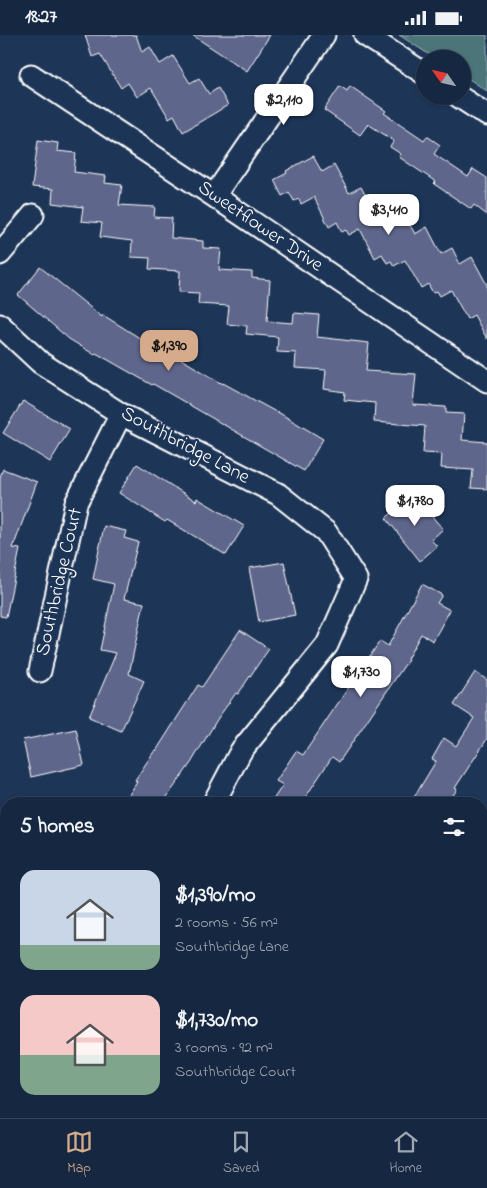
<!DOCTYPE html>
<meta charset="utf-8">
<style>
:root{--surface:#162841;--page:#1f3048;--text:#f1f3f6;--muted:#9ea6b1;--line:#35445a;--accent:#d6ab8b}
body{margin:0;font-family:"Indie Flower",sans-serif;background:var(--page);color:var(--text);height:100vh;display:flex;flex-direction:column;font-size:19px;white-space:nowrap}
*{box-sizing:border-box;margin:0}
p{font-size:16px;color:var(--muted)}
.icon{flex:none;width:28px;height:28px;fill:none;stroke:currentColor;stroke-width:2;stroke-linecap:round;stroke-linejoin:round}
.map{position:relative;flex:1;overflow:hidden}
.side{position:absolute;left:0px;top:762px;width:488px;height:321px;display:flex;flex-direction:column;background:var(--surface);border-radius:20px 20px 0 0;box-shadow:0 1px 4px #0004,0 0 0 1px var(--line)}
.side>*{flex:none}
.needle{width:32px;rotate:304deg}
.fabs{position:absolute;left:416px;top:15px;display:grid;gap:10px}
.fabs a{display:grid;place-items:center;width:55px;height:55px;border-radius:50%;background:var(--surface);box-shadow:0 1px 4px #0004,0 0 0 1px var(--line);font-size:25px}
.price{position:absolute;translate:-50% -42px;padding:0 11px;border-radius:10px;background:#fff;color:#222;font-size:16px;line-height:32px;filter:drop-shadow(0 1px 2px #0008)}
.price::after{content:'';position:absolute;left:50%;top:30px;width:15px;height:11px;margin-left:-8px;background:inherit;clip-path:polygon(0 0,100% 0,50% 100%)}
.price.selected{background:var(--accent);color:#111}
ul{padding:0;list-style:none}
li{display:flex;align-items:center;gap:15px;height:125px;padding:0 20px}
li span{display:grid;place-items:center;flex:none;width:140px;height:100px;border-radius:15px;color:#555}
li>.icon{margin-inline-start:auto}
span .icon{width:60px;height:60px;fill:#fffc;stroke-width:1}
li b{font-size:21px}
h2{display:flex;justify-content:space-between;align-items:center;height:60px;padding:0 20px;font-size:21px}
.status{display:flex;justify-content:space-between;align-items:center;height:35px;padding:0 25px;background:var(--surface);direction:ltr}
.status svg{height:14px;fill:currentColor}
.dock{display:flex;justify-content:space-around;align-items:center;height:70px;border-top:1px solid var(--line);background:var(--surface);font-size:14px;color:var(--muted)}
.dock a{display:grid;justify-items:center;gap:2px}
.dock .selected{color:var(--accent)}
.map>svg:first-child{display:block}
</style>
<div class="status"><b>18:27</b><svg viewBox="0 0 49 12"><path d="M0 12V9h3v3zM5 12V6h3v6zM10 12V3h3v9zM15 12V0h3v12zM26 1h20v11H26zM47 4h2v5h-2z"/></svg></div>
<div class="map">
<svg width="487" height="1083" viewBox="0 0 487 1083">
<rect width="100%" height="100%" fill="#1d3557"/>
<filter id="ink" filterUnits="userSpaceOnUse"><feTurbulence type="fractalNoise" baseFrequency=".02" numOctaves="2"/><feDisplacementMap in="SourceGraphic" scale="10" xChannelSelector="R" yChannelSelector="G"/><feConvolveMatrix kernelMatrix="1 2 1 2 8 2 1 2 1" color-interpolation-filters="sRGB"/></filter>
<g filter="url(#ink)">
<path fill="#4c7579" stroke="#a6babc" d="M399 0H487V56L463 40 462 24H436Z"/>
<path fill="#5f668c" stroke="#fff" d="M85 0H136L142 17 150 12 160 29 173 21 190 48 199 43 209 59 218 53 228 70 183 97 174 80 169 83 151 53 137 62 128 48 121 53 100 19 92 22Z
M192 0H270L247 36Z
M340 51 347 56 350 51 386 76 384 78 424 105 427 101 440 110 434 119 468 142 473 134 487 143V180L474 170 471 174 434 149 436 147 399 122 401 119 390 112 394 106 368 89 360 100 324 75Z
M38 105 58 108 57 116 76 118 74 137 106 141 105 148 122 150 119 170 155 172 154 182 172 183 171 203 203 206V213L221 214 219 235 252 237V243L270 245 267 286 293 288 294 278 319 280 317 302 369 308 366 336 416 339 413 370 446 372V378L464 379 462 405 487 407V454L471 453 473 435 441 433 442 419 423 418 425 391 374 387 375 368 344 365 345 357 324 354 326 335 295 333 296 318 277 317 278 302 246 299 247 291 227 289 229 271 198 269 199 258 179 257 180 236 149 234 150 223 131 222 132 206 100 202 102 188 81 186 83 172 52 168 53 154 32 152Z
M313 121 322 137 334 130 349 158 361 152 369 167 381 161 396 188 406 183 415 199 427 192 441 219 452 213 460 229 472 222 487 250V304L474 280 467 284 451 255 440 261 437 256 433 258 428 249 421 253 405 225 394 231 391 226 387 228 382 219 375 223 360 194 349 200 346 195 342 197 337 187 329 192 314 162 301 169 299 164 294 166 289 157 282 161 274 145 287 138 286 136Z
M40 232 102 282 103 280 154 312 156 309 223 349V348L276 377V376L323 404 304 436 153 349 152 350 96 318 95 320 69 304 18 260Z
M23 366 70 394 50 427 3 398Z
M137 429 196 466 197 463 244 491 226 520 167 485 165 487 119 458Z
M3 434 37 447 13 513 20 514 6 582 0 581V442Z
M413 460 443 494 431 505 437 511 420 526 386 483Z
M104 491 126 496 124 503 138 507 124 564 144 568 129 639 144 646 121 696 89 682 116 618 100 615 114 549 93 544Z
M284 527 295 580 259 587 249 533Z
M422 549 442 560 437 568 450 575 433 606 421 599 407 624 408 625 339 727 332 722 301 769H270L283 750 276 746 296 716 303 720 380 606 388 611Z
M240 595 269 614 259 628 238 659 236 658 218 683 191 728 162 769H123L137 747 135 745 155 715 156 716 198 650 202 652Z
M475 637 487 645V704L455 753 457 754 448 769H410L436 726 432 724 444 703 456 711 474 683 454 670Z
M76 694 84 730 31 742 23 705Z"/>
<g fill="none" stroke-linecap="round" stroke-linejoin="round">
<g stroke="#fff" stroke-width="25">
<path id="minor" d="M365 0 425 39
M31 40 214 161 487 346
M458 61 487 80
M214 161 324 0
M0 219 33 180
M0 290 41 328 121 379 278 459 326 497 356 544 327 610 241 716 213 769
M40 636 76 468 121 379
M481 805 487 796
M0 883 6 888
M481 956 487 960
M0 1063 6 1057
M44 1078 50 1083
M203 1078 212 1083
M302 1078 310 1083
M264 1083 267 1078"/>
</g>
<use href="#minor" stroke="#1d3557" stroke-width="21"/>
</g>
</g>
<g text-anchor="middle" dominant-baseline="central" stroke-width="4" stroke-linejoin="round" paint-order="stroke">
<g font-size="20" fill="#fff" stroke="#1d3557">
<text transform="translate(260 192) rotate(34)">Sweetflower Drive</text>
<text transform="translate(185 411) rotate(28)">Southbridge Lane</text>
<text transform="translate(60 547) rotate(-77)">Southbridge Court</text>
</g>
</g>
</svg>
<div class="fabs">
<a><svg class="needle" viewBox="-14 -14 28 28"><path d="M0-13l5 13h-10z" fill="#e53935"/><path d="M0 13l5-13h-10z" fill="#9ea6b1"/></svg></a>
</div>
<b class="price" style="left:284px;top:91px">$2,110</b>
<b class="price" style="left:389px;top:201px">$3,410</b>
<b class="price selected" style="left:169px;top:337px">$1,390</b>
<b class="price" style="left:415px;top:492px">$1,780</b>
<b class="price" style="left:361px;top:663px">$1,730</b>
<section class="side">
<h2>5 homes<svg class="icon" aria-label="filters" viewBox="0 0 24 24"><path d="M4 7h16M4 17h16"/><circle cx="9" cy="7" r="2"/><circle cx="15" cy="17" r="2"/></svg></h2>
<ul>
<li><span style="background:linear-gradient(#c9d6e8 75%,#7fa58c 0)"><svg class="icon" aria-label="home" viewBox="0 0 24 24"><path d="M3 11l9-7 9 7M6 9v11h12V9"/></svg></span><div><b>$1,390/mo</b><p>2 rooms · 56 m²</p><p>Southbridge Lane</p></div></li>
<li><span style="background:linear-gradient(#f6c9c9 60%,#7fa58c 0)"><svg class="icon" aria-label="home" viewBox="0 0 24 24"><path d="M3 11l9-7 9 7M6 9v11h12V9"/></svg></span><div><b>$1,730/mo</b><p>3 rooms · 92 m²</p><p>Southbridge Court</p></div></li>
</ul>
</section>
</div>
<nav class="dock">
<a class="selected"><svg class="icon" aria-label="map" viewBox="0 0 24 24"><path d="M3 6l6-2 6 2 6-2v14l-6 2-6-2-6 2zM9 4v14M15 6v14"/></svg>Map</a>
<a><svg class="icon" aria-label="saved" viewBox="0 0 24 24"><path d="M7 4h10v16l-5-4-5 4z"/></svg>Saved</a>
<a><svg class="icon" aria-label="home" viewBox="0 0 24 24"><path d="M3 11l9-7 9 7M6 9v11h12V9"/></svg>Home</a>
</nav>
